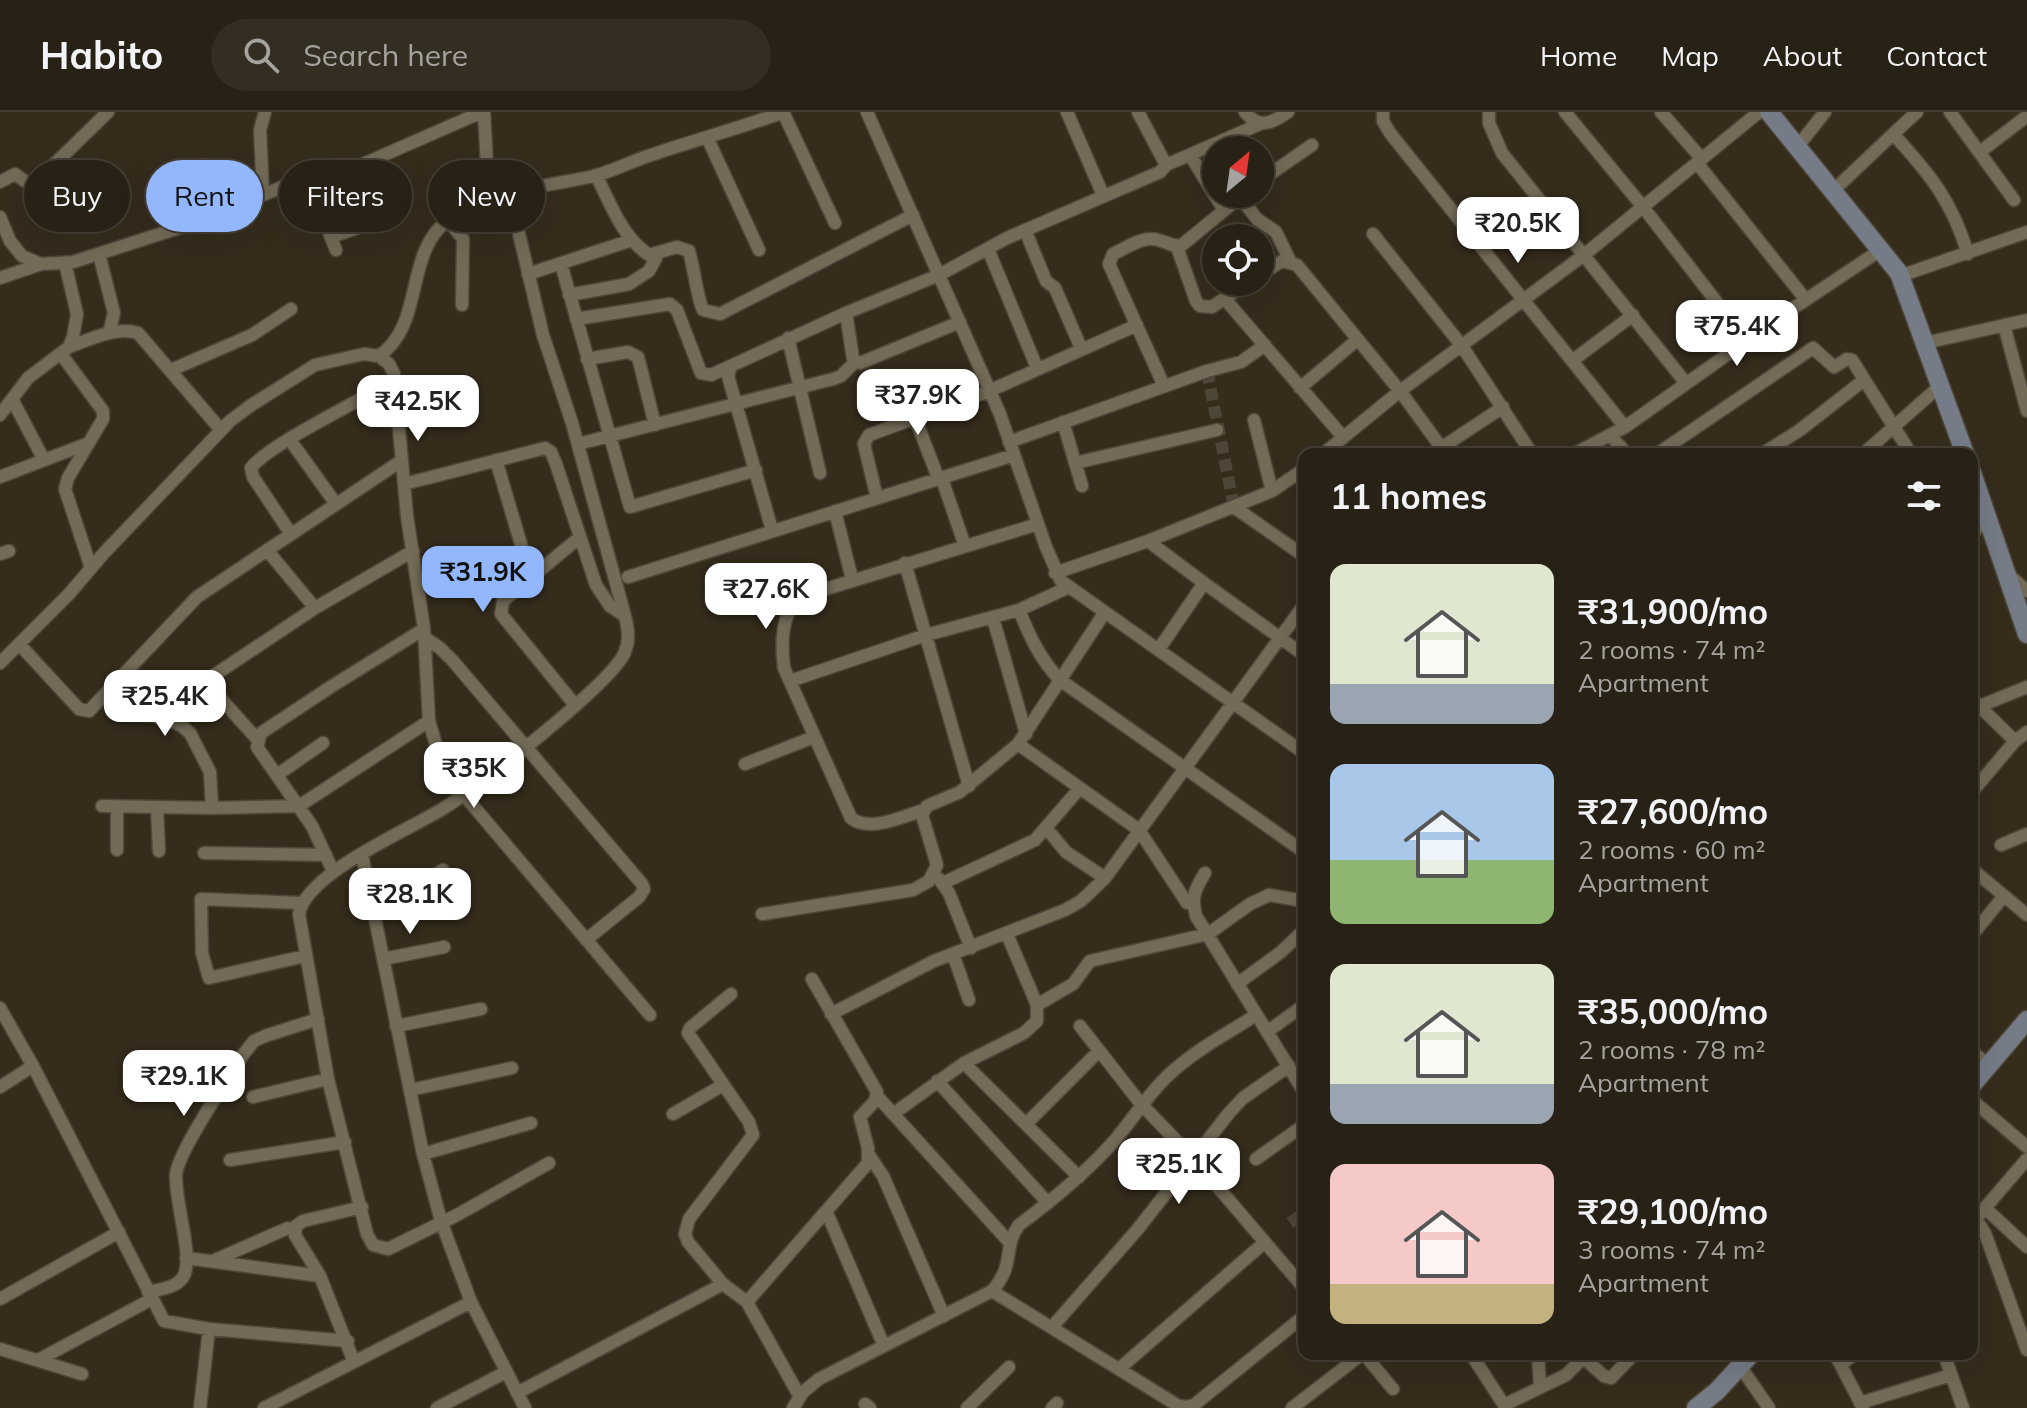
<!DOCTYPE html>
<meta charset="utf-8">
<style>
:root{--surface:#282115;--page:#342e22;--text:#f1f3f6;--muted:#a5a3a0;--line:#443e34;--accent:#92b7fd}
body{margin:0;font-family:Mulish,sans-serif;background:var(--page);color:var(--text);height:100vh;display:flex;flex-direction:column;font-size:30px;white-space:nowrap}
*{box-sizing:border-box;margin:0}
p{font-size:26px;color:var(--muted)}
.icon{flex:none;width:44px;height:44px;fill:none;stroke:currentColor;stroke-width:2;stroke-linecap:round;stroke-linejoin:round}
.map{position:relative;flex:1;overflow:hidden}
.sheet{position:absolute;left:1298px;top:336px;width:680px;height:912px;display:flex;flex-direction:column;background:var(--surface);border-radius:16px;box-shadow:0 8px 32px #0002,0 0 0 2px var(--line)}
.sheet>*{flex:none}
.top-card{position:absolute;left:24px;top:48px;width:760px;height:72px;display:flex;gap:16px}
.needle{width:52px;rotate:29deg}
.controls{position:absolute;left:1202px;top:24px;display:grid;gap:16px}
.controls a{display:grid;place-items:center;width:72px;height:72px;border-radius:50%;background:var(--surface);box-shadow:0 8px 32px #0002,0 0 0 2px var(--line);font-size:40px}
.price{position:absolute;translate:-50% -68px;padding:0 18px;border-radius:16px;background:#fff;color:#222;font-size:26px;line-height:52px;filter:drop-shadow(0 2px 4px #0008)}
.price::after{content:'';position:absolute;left:50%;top:48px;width:24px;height:18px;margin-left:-12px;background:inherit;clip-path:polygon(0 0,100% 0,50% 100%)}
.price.on{background:var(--accent);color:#111}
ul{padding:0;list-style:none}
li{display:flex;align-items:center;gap:24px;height:200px;padding:0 32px}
li span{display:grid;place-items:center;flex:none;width:224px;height:160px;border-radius:16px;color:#555}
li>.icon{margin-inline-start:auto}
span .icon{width:96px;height:96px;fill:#fffc;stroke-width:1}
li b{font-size:34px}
h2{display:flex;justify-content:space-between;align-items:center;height:96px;padding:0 32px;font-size:34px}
.chip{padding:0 28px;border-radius:36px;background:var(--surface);box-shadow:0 8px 32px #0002,0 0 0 2px var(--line);font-size:28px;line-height:72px}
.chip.on{background:var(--accent);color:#111}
header{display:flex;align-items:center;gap:48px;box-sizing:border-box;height:112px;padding:0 40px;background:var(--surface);border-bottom:2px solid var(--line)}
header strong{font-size:38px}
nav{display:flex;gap:44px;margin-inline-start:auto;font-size:28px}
.search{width:560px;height:72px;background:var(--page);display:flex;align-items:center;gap:20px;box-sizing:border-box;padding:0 28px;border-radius:44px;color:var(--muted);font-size:30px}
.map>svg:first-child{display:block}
</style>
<header>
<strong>Habito</strong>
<div class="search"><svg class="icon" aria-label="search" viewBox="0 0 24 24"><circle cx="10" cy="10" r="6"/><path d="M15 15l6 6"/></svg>Search here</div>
<nav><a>Home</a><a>Map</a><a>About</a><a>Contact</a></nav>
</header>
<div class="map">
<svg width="2027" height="1296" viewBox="0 0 2027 1296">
<rect width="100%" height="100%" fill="#352c1c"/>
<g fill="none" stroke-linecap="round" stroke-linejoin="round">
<path stroke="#4e4637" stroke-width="12" stroke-dasharray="12 6" stroke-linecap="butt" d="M1207 259 1234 395
M1290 1111 1304 1101"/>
<g stroke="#4f483a" stroke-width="15">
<path id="street" d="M484 0 489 88
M783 0 835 111
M867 0 1000 302 1046 435 1061 469 1304 641
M1067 0 1103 83
M1245 0C1259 18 1272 11 1288 0
M1383 0V9L1390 21 1625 315
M1489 0V11L1502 41 1685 270
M1565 0 1643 95 1746 228
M1661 0 1702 47
M1917 0 1893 22C1930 62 1952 89 1968 142
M1950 0 2014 88
M707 25 759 138
M1798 34 1825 0
M1980 40 2027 4
M1190 43 1224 98
M1697 51 1806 188
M1166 53 1260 12
M596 63C611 92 621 124 649 143L677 135 689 139C694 156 697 185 703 198L720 202 913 103
M307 65 336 138
M1260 69 1312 33
M0 70 15 62 26 70 37 69 108 0
M1834 78 1893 22
M263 83 260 18 265 0
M1240 85 1257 107 1276 120 1290 149
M0 105 10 129 22 144 41 152 73 150 191 112 307 65 361 53 482 0
M515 105 543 223 572 311 625 504C628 517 630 527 625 540 612 571 478 675 444 696 409 718 306 761 299 802L328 967 367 1122 373 1133 388 1137 457 1103 549 1051
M448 108 463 127 462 193
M1025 118 1046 169 1055 176 1081 236
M1373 122 1462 234 1532 342
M331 125 401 101
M1177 135 1196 189 1200 194 1212 195 1249 170
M988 137 1037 256
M99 142 114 201 109 221
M561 152 630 395 756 358
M528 162 632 128
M1260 163 1282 149 1297 153 1400 279 1446 342
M1900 164 2027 120
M0 166 41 152
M569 183 629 172 649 159 658 142
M1225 187 1343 325
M846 201 853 247 860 251 960 210
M576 207 670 192 677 198 701 261 711 263 846 201 939 163 1007 126 1160 60 1166 53 1138 0
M2004 213 2027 299
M788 226 820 361
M1925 231 2027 208
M69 235C91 227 116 214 138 221L221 318
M61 242 103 299V307L68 366 65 377 91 456
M379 244C426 211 403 141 449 107 487 79 549 74 594 64 613 59 632 49 651 43 695 28 740 16 784 0
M587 247 628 240 638 245 655 313
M1572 249 1633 203
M731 254 728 264 772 418
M171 258 252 223 291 197
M1164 274 1109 152 1113 142C1124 137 1139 127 1150 127 1163 126 1170 136 1182 133L1244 82
M1300 276 1357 228
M12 287 44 348
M0 303 28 266 69 235 73 225 77 202 65 151
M915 306 939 368
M1254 308 1272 379
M1063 310 1082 374
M1610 323 1627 342
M290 328 336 392
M1009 330 1207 259 1241 250 1265 233
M578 332 833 267 841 264 855 250
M1323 342 1400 279 1584 143 1759 0
M1432 342 1503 295
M1574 342 1625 315 1783 203 1882 137
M1657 342 1813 236 1834 255 1847 247 1852 248 1911 342
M1762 342 1800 318 1864 268
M1863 342 1941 273
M496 348 531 466
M1075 351 1217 318
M0 365 89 331
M942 367 965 434
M404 372 545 336 551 340 556 352 596 473 610 494 625 504
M877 386 864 332 869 323 989 279 1137 213
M1234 395 1304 444
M835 399 852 467
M291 422 253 365 251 356C267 335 338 300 364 285
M1972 422 1987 406
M1148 429 1204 471
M267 438 315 496
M0 442 9 439
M905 451 969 674
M1055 461 1148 429 1272 379 1304 357
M2009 463 2027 479
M628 465 1014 343
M1019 498C1030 525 1040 547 1060 568L1304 740
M993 506 1026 622
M425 526 440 536 453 549 642 772 644 777 639 785 586 828
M19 532 79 597 89 599 197 485 401 349
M1159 537 1204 471 1304 543
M0 551 69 482 104 441 230 309 250 294 315 253 364 242 379 244 389 252 394 262 407 404 424 517 429 609 442 653 464 683 650 903
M790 569 926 523 1019 498 1069 475
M113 573 142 602 165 606 182 614 190 621 210 660 212 696
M1972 587 2015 629 2027 620
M575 593 501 502 503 489 580 425
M1980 594 2027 575
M165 606 192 576 216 562
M257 627 212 577 211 569 216 562 315 496 413 439
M1018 632 1139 718 1187 791
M745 652 814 625
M277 663 323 631
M1972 680 2015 629
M102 694 212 696 299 694 429 609
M157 695 159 739
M924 698C903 704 870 721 851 706L784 556C781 532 780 498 803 484L1038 412
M1047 717 1066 740 1105 766
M2001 733 2027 722
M117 738V695
M204 741 326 743
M362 743 423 1042 441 1109 471 1190 525 1296
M1972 757 2027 803
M333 759 312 714 257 635 261 621 332 574 424 517
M1205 761C1195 777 1191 785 1196 804L1304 980
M939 767 949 781 971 836
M943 771 1035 728 1080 676
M301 791 201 787 202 841 209 866 305 844
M762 802 913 778 929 769 937 753 922 703 927 694 960 680 1018 632 1105 500
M374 804 443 758
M1972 823 2004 784
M953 842 969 888
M383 847 444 835
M1237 872 1281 840 1304 818
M731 882 690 916 688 921 749 1010 753 1023 689 1107 685 1122 688 1130 723 1172 747 1190 800 1285
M1037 893 1073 872 1090 849 1208 822 1250 792 1269 783 1304 789
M0 896 33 954 164 1209 209 1217 348 1229
M831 902 934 849 1065 798 1081 789 1105 766 1304 493
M396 914 481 897
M1080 914 1141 992 1193 1046 1304 1176
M1267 920 1304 893
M1972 940 1989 953
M964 951 1079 1065
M937 969 1048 1091
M0 975 33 954
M410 978 512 956
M877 984 1010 1131
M253 985 328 967
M1972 988 2027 1035
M673 1002 723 973
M893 1002 964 951 1024 921 1037 909V893L1007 822
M1026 1012 1099 939
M423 1042 531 1011
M869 1043 883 1064 944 1204
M1256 1047 1304 1013
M230 1048 345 1030
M1985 1096 2027 1135
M827 1101 884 1234
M1976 1107 1985 1121 2027 1238
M1972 1111 2027 1047
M186 1146 320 1164
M215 1148 288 1116
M992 1179 1177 1293 1185 1295 1194 1293 1304 1204
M148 1180C160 1177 180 1176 185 1161 192 1140 175 1090 176 1063 177 1041 228 967 242 944L254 929 265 924 318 907
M0 1187 119 1120
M747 1190 868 1051V1036L860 1005 875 989 877 980 812 867
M1053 1214 1137 1118 1229 1001 1243 986 1289 954
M0 1237 82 1262
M1364 1242 1393 1277
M1471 1242 1506 1296
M1538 1242 1540 1274
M1579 1242 1604 1264 1611 1266 1634 1242
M1835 1242 1863 1296
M1944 1242 1963 1296
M38 1248 152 1187
M354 1250 320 1164 295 1123 296 1114 303 1109 362 1095
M1841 1253 1854 1242
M1740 1254 1769 1296
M1120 1256 1265 1130
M517 1281 723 1172
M1860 1291 1951 1263
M865 1292 870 1296
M1504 1293 1566 1263 1583 1246
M200 1296 209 1217
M264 1296 471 1190
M437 1296 506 1260
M793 1296 803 1280 819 1267 992 1179C1016 1152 1002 1136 1019 1113 1054 1087 1087 1060 1115 1028 1135 1004 1151 978 1174 958 1199 936 1228 921 1256 903
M967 1296 1009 1255
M1052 1296 1057 1291
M1292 1296 1362 1242"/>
</g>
<g stroke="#4f483a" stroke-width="21">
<path id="secondary" d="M1769 0 1899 161 1965 342
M1972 361 2027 522
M1972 973 2027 908
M1696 1296 1717 1279 1751 1242"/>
</g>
<use href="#street" stroke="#736a57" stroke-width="12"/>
<use href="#secondary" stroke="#757c87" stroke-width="18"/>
</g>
</svg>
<div class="controls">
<a><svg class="needle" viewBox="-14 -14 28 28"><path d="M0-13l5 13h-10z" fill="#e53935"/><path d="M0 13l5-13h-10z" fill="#a5a3a0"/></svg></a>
<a><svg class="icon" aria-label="locate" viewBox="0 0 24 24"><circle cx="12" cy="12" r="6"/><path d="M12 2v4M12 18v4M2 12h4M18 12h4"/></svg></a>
</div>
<b class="price" style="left:1518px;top:153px">₹20.5K</b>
<b class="price" style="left:1737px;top:256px">₹75.4K</b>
<b class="price" style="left:918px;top:325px">₹37.9K</b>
<b class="price" style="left:418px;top:331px">₹42.5K</b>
<b class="price on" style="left:483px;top:502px">₹31.9K</b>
<b class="price" style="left:766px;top:519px">₹27.6K</b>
<b class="price" style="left:165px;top:626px">₹25.4K</b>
<b class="price" style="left:474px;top:698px">₹35K</b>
<b class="price" style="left:410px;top:824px">₹28.1K</b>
<b class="price" style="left:184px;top:1006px">₹29.1K</b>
<b class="price" style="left:1179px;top:1094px">₹25.1K</b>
<div class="top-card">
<a class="chip">Buy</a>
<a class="chip on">Rent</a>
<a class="chip">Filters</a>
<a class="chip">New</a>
</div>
<section class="sheet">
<h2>11 homes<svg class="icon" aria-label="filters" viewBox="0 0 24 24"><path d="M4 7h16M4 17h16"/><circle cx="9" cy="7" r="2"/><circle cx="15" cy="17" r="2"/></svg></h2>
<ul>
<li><span style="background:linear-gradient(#dfe7d0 75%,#9aa5b1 0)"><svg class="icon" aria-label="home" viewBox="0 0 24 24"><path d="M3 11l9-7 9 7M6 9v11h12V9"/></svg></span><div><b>₹31,900/mo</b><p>2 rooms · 74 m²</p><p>Apartment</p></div></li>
<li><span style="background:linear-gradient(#a9c7e8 60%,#8fb573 0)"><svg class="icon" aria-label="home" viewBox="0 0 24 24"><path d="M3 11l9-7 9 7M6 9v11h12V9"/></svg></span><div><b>₹27,600/mo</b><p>2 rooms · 60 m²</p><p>Apartment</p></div></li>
<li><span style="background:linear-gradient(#dfe7d0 75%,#9aa5b1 0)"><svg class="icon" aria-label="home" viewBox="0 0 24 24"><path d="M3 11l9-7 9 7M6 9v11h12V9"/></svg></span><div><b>₹35,000/mo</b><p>2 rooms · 78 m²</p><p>Apartment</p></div></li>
<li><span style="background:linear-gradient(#f6c9c9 75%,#c2b280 0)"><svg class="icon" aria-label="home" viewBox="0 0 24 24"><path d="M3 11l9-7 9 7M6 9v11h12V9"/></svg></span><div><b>₹29,100/mo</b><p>3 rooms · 74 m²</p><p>Apartment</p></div></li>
</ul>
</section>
</div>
